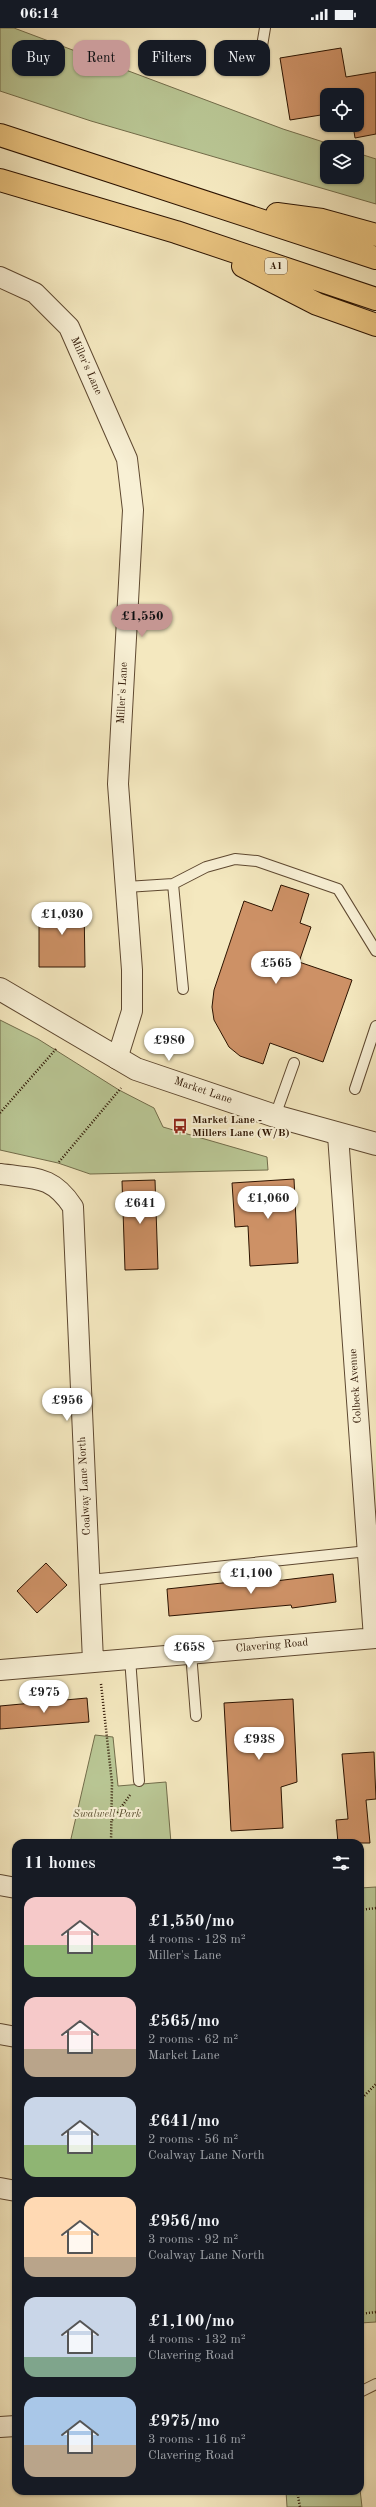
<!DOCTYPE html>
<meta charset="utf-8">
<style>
:root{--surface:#171b24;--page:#20242c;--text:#f1f3f6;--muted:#9ea1a6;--accent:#c59692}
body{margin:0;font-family:"Old Standard TT",serif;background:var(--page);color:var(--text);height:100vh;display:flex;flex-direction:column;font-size:15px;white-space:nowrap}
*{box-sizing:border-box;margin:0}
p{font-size:13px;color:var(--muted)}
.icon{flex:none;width:22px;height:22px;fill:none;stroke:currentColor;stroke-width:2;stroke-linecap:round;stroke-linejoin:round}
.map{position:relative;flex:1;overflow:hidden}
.side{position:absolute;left:12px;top:1811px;width:352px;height:656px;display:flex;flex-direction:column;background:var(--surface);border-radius:12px;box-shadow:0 1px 3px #0004}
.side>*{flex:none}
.banner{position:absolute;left:12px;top:12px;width:352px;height:36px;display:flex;gap:8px}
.fabs{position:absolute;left:320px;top:60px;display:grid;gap:8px}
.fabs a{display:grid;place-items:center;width:44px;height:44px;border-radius:8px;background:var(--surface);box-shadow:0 1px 3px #0004;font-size:20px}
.price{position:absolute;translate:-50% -34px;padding:0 9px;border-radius:14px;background:#fff;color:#222;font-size:13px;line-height:26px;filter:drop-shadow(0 1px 2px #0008)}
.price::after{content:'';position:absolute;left:50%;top:24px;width:12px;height:9px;margin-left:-6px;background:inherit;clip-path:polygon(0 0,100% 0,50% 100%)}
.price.current{background:var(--accent);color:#111}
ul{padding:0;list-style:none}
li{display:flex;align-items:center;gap:12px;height:100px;padding:0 12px}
li span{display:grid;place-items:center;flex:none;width:112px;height:80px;border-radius:12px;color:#555}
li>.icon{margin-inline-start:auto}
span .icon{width:48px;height:48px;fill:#fffc;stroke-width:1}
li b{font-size:17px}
h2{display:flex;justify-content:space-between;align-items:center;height:48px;padding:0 12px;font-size:17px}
.pill{padding:0 14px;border-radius:12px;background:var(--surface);box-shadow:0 1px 3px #0004;font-size:14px;line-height:36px}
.pill.current{background:var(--accent);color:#111}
.status{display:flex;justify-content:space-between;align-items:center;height:28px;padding:0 20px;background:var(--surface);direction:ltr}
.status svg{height:11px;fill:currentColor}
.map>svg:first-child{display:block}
</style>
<div class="status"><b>06:14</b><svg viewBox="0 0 49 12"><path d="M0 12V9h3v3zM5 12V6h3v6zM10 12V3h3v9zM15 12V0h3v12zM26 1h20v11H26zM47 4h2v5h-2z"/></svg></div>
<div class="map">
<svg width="376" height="2479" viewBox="0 0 376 2479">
<rect width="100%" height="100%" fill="#f4e8bf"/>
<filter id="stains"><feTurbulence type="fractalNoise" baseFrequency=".005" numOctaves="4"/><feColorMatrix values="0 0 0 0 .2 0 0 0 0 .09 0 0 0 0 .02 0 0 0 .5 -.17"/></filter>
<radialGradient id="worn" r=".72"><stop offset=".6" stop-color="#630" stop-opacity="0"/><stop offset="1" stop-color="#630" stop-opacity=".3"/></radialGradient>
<path fill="#b9c694" stroke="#726c4a" d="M0 0H14L283 101 339 119H327V149H357V125L376 131V176L91 93 0 63Z
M0 992 38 1011 119 1062 154 1080 163 1099 267 1129 268 1142 90 1146 58 1135 0 1122Z
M95 1707 113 1709 118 1758 166 1754 171 1815H70Z
M376 1859V2294L360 2295V1860Z
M360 2461 362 2479H287L286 2463H360Z"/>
<path fill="#cd9166" stroke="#2c1300" d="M341 20 346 49 376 44V106L355 110 353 97H357V67H327V86L290 92 280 30Z
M281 857 309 866 300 895 311 899 299 934 352 952 323 1034 270 1015 263 1036 240 1028 229 1019 214 992 212 979 214 962 244 873 272 883Z
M39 877H84L85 939H39Z
M294 1151 298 1235 250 1238 248 1198 235 1199 232 1155Z
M155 1152 158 1241 125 1242 122 1153Z
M46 1535 67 1557 37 1585 17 1563Z
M333 1546 336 1574 292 1580 291 1577 169 1588 167 1561 259 1551V1555Z
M87 1670 89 1694 0 1701V1678Z
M293 1671 297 1754 281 1759 283 1800 231 1803 224 1675Z
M374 1724 376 1771 366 1772 370 1815H338L336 1792 348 1791 342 1726Z"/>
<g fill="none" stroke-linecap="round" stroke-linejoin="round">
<g stroke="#5e4830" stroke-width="12">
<path id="service" d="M261 24 265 0
M173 856 183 961
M126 859 173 856 206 839 235 831 257 833 338 861 376 923
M355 1061 376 998
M275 1088 294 1035
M90 1552 368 1523
M191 1625 196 1688
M130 1630 139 1753
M360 2364 376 2356"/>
</g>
<g stroke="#5e4830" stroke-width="22">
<path id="minor" d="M0 249 35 265 69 299 127 431 133 482 118 756 132 942V983L117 1031
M338 1107 374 1610
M0 1146C35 1151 52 1147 73 1179L93 1633
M0 1642 376 1610
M0 1857 16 1860
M0 2006 16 2009
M0 2160 16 2163
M0 2399 16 2398"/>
</g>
<g stroke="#5e4830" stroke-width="24">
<path id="tertiary" d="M0 961 136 1041 275 1088 376 1116"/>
</g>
<g stroke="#2c1300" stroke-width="24">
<path id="trunk" d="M0 107 376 230
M0 152 176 204 376 271
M277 186 322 192 376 207
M243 238 317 276 376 297"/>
</g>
<path stroke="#2c1300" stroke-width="2.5" stroke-dasharray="1 2" stroke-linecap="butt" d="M0 1085 56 1021
M59 1134 121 1060
M101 1656 112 1755 111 1815
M112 1792 130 1767
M360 1882 376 1880
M360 2072 376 2056
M360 2286 376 2284
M297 2463 300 2479"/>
<use href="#service" stroke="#f8f0d5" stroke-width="10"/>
<use href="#minor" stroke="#f8f0d5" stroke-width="20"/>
<use href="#tertiary" stroke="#f8f0d5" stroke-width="22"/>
<use href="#trunk" stroke="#eac480" stroke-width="22"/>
</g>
<defs>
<g id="bus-bare" transform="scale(1.2)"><path d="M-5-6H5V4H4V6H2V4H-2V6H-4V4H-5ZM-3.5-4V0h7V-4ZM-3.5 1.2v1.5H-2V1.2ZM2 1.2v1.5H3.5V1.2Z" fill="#8f2418" stroke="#f8f0d5" stroke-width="2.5" paint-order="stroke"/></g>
</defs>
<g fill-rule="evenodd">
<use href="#bus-bare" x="180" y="1098"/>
</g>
<g text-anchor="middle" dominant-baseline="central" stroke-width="4" stroke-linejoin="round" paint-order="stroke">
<rect fill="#f8f0d5" stroke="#695540" stroke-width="1" x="265" y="230" width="22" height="16" rx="3"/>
<g font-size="10" font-weight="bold" fill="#2c1300">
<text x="276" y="238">A1</text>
</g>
<g font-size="11" fill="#2c1300" stroke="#f8f0d5">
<text transform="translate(86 338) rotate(66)">Miller's Lane</text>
<text transform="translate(123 665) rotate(-87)">Miller's Lane</text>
<text transform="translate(203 1063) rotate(19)">Market Lane</text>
<text transform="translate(356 1358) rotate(-94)">Colbeck Avenue</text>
<text transform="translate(85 1458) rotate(-93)">Coalway Lane North</text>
<text transform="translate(272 1618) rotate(-5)">Clavering Road</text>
</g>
<g font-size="11" font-weight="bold" fill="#2c1300" stroke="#f8f0d5" text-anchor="start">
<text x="192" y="1092">Market Lane -<tspan x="192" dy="13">Millers Lane (W/B)</tspan></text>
</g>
<g font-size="11" font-style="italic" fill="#5d5234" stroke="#f8f0d5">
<text x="107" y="1786">Swalwell Park</text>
</g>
</g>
<rect width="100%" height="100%" filter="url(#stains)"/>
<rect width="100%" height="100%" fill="url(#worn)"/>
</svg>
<div class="fabs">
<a><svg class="icon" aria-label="locate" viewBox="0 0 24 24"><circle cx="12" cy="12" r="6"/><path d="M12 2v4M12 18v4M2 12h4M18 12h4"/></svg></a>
<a><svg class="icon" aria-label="layers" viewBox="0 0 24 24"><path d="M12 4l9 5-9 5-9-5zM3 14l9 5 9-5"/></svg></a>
</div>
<b class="price current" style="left:142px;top:610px">£1,550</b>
<b class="price" style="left:62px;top:908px">£1,030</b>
<b class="price" style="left:276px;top:957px">£565</b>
<b class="price" style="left:169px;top:1034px">£980</b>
<b class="price" style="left:268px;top:1192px">£1,060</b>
<b class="price" style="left:140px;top:1197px">£641</b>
<b class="price" style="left:67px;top:1394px">£956</b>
<b class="price" style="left:251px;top:1567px">£1,100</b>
<b class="price" style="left:189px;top:1641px">£658</b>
<b class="price" style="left:44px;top:1686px">£975</b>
<b class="price" style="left:259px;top:1733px">£938</b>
<div class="banner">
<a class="pill">Buy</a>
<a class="pill current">Rent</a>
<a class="pill">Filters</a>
<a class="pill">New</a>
</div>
<section class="side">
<h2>11 homes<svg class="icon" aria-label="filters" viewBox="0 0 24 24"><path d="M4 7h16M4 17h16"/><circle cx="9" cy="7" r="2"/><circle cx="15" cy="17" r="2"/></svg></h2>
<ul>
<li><span style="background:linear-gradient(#f6c9c9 60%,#8fb573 0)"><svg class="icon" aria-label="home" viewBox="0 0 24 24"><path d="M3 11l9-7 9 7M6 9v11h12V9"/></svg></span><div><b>£1,550/mo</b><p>4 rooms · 128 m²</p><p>Miller's Lane</p></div></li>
<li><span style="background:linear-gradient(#f6c9c9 65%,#b9a48a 0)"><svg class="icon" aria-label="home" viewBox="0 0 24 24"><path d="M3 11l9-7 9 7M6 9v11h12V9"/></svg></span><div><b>£565/mo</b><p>2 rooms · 62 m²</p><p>Market Lane</p></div></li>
<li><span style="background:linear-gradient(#c9d6e8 60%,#8fb573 0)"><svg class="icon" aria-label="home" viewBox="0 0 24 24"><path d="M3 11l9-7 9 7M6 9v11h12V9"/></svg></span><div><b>£641/mo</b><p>2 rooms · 56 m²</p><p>Coalway Lane North</p></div></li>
<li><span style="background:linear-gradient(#ffd9b3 75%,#b9a48a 0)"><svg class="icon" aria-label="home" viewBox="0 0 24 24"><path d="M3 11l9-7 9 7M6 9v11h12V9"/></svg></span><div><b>£956/mo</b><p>3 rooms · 92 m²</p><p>Coalway Lane North</p></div></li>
<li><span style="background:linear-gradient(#c9d6e8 75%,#7fa58c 0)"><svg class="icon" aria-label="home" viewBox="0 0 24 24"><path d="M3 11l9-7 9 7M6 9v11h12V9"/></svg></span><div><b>£1,100/mo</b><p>4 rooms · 132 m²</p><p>Clavering Road</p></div></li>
<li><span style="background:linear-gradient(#a9c7e8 60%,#b9a48a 0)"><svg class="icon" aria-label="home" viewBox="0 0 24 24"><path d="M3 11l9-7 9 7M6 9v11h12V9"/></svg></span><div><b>£975/mo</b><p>3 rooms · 116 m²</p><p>Clavering Road</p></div></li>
</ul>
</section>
</div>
